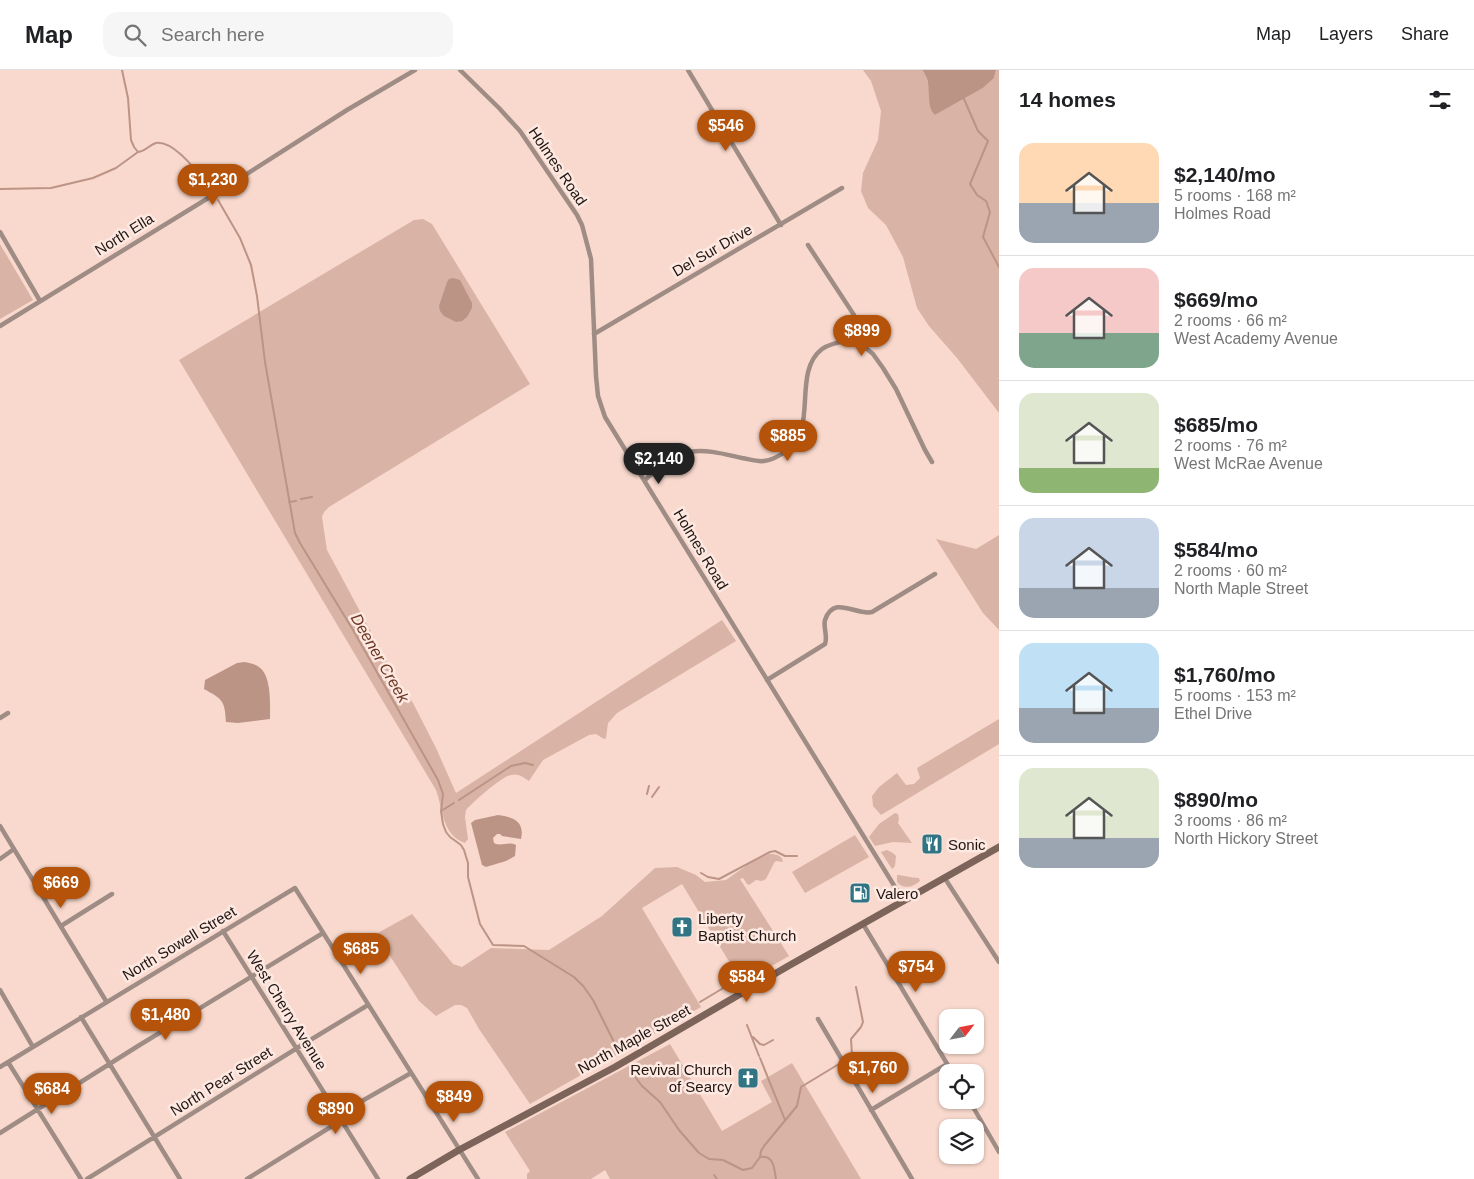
<!DOCTYPE html>
<meta charset="utf-8">
<style>
:root{--surface:#fff;--page:#f6f6f6;--text:#202124;--muted:#757577;--line:#e0e0e0;--accent:#b45309}
body{margin:0;font-family:Helvetica,sans-serif;background:var(--page);color:var(--text);height:100vh;display:flex;flex-direction:column;font-size:19px;white-space:nowrap}
*{box-sizing:border-box;margin:0}
p{font-size:16px;color:var(--muted)}
.icon{flex:none;width:28px;height:28px;fill:none;stroke:currentColor;stroke-width:2;stroke-linecap:round;stroke-linejoin:round}
.map{position:relative;flex:1;overflow:hidden}
.side{display:flex;flex-direction:column;background:var(--surface);width:475px}
.side>*{flex:none}
.needle{width:32px;rotate:58deg}
.buttons{position:absolute;left:939px;top:939px;display:grid;gap:10px}
.buttons a{display:grid;place-items:center;width:45px;height:45px;border-radius:10px;background:var(--surface);box-shadow:0 1px 4px #0004;font-size:25px}
.price{position:absolute;translate:-50% -42px;padding:0 11px;border-radius:18px;background:var(--accent);color:#fff;font-size:16px;line-height:32px;filter:drop-shadow(0 1px 2px #0008)}
.price::after{content:'';position:absolute;left:50%;top:30px;width:15px;height:11px;margin-left:-8px;background:inherit;clip-path:polygon(0 0,100% 0,50% 100%)}
.price.on{background:#222;color:#fff}
ul{padding:0;list-style:none}
li{display:flex;align-items:center;gap:15px;height:125px;padding:0 20px}
li+li{border-top:1px solid var(--line)}
li span{display:grid;place-items:center;flex:none;width:140px;height:100px;border-radius:15px;color:#555}
li>.icon{margin-inline-start:auto}
span .icon{width:60px;height:60px;fill:#fffc;stroke-width:1}
li b{font-size:21px}
h2{display:flex;justify-content:space-between;align-items:center;height:60px;padding:0 20px;font-size:21px}
header{display:flex;align-items:center;gap:30px;box-sizing:border-box;height:70px;padding:0 25px;background:var(--surface);border-bottom:1px solid var(--line)}
header strong{font-size:24px}
nav{display:flex;gap:28px;margin-inline-start:auto;font-size:18px}
.search{width:350px;height:45px;background:var(--page);display:flex;align-items:center;gap:12px;box-sizing:border-box;padding:0 18px;border-radius:15px;color:var(--muted);font-size:19px}
main{display:flex;flex:1;min-height:0}
.map>svg:first-child{display:block}
</style>
<header>
<strong>Map</strong>
<div class="search"><svg class="icon" aria-label="search" viewBox="0 0 24 24"><circle cx="10" cy="10" r="6"/><path d="M15 15l6 6"/></svg>Search here</div>
<nav><a>Map</a><a>Layers</a><a>Share</a></nav>
</header>
<main>
<div class="map">
<svg width="999" height="1109" viewBox="0 0 999 1109">
<rect width="100%" height="100%" fill="#f9d9cd"/>
<path fill="#d9b3a5" d="M863 0H922L926 5 935 45 983 18 994 8 996 0H999V343L957 288 929 256 917 238 903 187 886 155 868 138 861 121 863 103 878 70 881 41 871 11Z
M423 149 432 154 530 314 329 437 324 442 322 447 327 480 398 612 413 633 436 678 456 723 722 550 736 571 617 643 608 653 606 668 604 669 596 664 589 665 543 690 529 711C523 707 518 703 511 705 501 707 473 732 466 740L465 747 468 769 465 773C442 765 443 739 436 720L179 290 414 150Z
M0 174 33 230 0 249Z
M999 465V560L983 543 936 469 976 479Z
M999 649V674L881 745 873 736 872 726 879 717 897 703 906 715 914 714 920 708 917 698Z
M895 743 898 744 899 749 898 753 912 773 893 772 875 776 869 767 879 754Z
M855 765 869 787 805 823 792 802Z
M887 780 893 783 896 786 895 796 892 799 881 782Z
M769 784C776 784 782 785 783 792L776 791 774 793 766 809 762 811 756 810 749 815 747 814 743 808 740 809 789 886 742 913 682 814 642 838 701 937 530 1034 479 959 467 938 461 935H455L436 946 419 931 376 864 412 844 453 894 462 897 491 878 549 880 602 846 655 798 677 797 696 805 705 812 726 810 750 793Z
M897 805C903 805 911 808 919 808L920 811C913 817 904 820 897 812Z
M670 974 722 1061 772 1032 761 1011 792 993 861 1109H610L605 1100 591 1109H527V1104L530 1101 505 1062Z"/>
<path fill="#bc9485" d="M922 0H996L994 8 983 18 935 45C924 35 934 13 922 0Z
M453 208 460 210 472 233V238L467 247 462 251 456 252 444 246 440 241 439 236 447 212 449 209Z
M244 592C250 593 255 594 259 597 272 606 270 635 270 649L238 653 226 652C225 630 222 629 204 619L205 610 237 593Z
M498 745C513 747 525 751 521 769L502 766 500 764H497L493 768 494 773C501 777 508 771 516 775L515 786 506 791 486 797 482 795 471 753 475 750Z"/>
<g fill="none" stroke-linecap="round" stroke-linejoin="round">
<path stroke="#bc9485" stroke-width="2" d="M122 0 128 28 131 70 134 77 138 82C146 81 149 75 156 73 175 70 201 106 211 120
M964 29 978 61 988 71 970 114 977 125 986 131 990 142 983 167 999 197
M0 119 51 118 93 108 116 98 138 82
M218 130 240 168 251 195 257 226 265 292 295 463 300 473 353 560 438 710 443 724 441 741 443 754 446 762 450 767 461 775 464 780 468 793V807L480 854 493 875 524 876 574 907 584 917 593 930 620 984
M301 429 312 427
M289 432 296 431
M647 724 649 716
M652 727 659 717
M459 730 511 696 525 693 533 695
M441 741 454 733
M701 803 708 807 719 809 770 782 775 781 785 786H797
M738 909 755 900
M700 932 725 917
M747 955 759 986
M753 967 760 974 764 975 773 970
M760 988 785 1050
M847 990 852 985 851 969 861 957 863 952 856 917
M630 1000 642 1016 660 1032 679 1060 699 1083 709 1089 723 1090 743 1100 752 1098 760 1087C774 1085 774 1098 776 1109
M760 1087 761 1081 764 1076 797 1036 801 1017 839 994
M714 1105 717 1109"/>
<path stroke="#9e8c85" stroke-width="4.5" d="M460 0 499 38 520 61 577 145 582 155 591 189 596 306 598 326 605 347 903 830
M688 0 781 155
M0 162 40 231
M808 175 854 245 856 256 855 269 873 284 883 298 896 319 925 380 932 392
M0 256 231 114 347 40 415 0
M594 264 842 118
M645 410C657 399 671 385 689 382 707 379 724 384 742 388 749 389 757 392 764 391 773 390 781 385 788 380 818 358 792 302 822 279 830 273 845 271 855 269
M767 610 825 574C828 566 823 558 825 550 834 524 856 546 872 542L935 504
M0 648 8 643
M0 756 106 931
M0 789 14 779
M944 807 999 892
M863 854 952 1002
M61 856 112 824
M223 861 378 1109
M0 920 33 977
M81 947 180 1109
M818 949 912 1109
M8 992 81 1109
M0 997 295 818 478 1109
M969 1030 999 1082
M871 1040 947 994
M0 1063 138 976 323 863
M87 1109 302 975 368 935
M247 1109 337 1053 341 1043 411 1003"/>
<path stroke="#7d645a" stroke-width="7" d="M410 1109 459 1080 615 997 790 895 999 777"/>
</g>
<defs>
<g id="restaurant-square" transform="scale(1.125)"><rect x="-9" y="-9" width="18" height="18" rx="4" fill="#317584" stroke="#fde9e2"/><path d="M-5-6h1v4h1v-4h1v4h1v-4h1v5L-1.5 .5V6h-2V.5L-5-1ZM5-6V6H3V1.5H1.5Q1.5-4 5-6Z" fill="#fff"/></g>
<g id="fuel-square" transform="scale(1.125)"><rect x="-9" y="-9" width="18" height="18" rx="4" fill="#317584" stroke="#fde9e2"/><path d="M-5.5-6h7V0h2V4h1.3V-2.5L3-4.5l.8-.8L6-3V5H2.5V1h-1V6h-7ZM-4.2-4.7v3.2H.2V-4.7Z" fill="#fff"/></g>
<g id="church-square" transform="scale(1.125)"><rect x="-9" y="-9" width="18" height="18" rx="4" fill="#317584" stroke="#fde9e2"/><path d="M-1.2-6h2.4v3.5h3.3v2.4h-3.3V6h-2.4V-.1h-3.3v-2.4h3.3Z" fill="#fff"/></g>
</defs>
<g fill-rule="evenodd">
<use href="#restaurant-square" x="932" y="774"/>
<use href="#fuel-square" x="860" y="823"/>
<use href="#church-square" x="682" y="857"/>
<use href="#church-square" x="748" y="1008"/>
</g>
<g text-anchor="middle" dominant-baseline="central" stroke-width="5" stroke-linejoin="round" paint-order="stroke">
<g font-size="15" fill="#201511" stroke="#fde9e2">
<text transform="translate(558 96) rotate(56)">Holmes Road</text>
<text transform="translate(124 164) rotate(-32)">North Ella</text>
<text transform="translate(712 180) rotate(-30)">Del Sur Drive</text>
<text transform="translate(701 479) rotate(59)">Holmes Road</text>
<text transform="translate(179 873) rotate(-31)">North Sowell Street</text>
<text transform="translate(287 940) rotate(58)">West Cherry Avenue</text>
<text transform="translate(634 969) rotate(-29)">North Maple Street</text>
<text transform="translate(221 1011) rotate(-32)">North Pear Street</text>
</g>
<g font-size="15" fill="#201511" stroke="#fde9e2" text-anchor="start">
<text x="948" y="774">Sonic</text>
<text x="876" y="823">Valero</text>
<text x="698" y="848">Liberty<tspan x="698" dy="17">Baptist Church</tspan></text>
<text x="732" y="999" text-anchor="end">Revival Church<tspan x="732" dy="17">of Searcy</tspan></text>
</g>
<g font-size="16" font-style="italic" fill="#6c3621" stroke="#fde9e2">
<text transform="translate(380 588) rotate(60)">Deener Creek</text>
</g>
</g>
</svg>
<div class="buttons">
<a><svg class="needle" viewBox="-14 -14 28 28"><path d="M0-13l5 13h-10z" fill="#e53935"/><path d="M0 13l5-13h-10z" fill="#757577"/></svg></a>
<a><svg class="icon" aria-label="locate" viewBox="0 0 24 24"><circle cx="12" cy="12" r="6"/><path d="M12 2v4M12 18v4M2 12h4M18 12h4"/></svg></a>
<a><svg class="icon" aria-label="layers" viewBox="0 0 24 24"><path d="M12 4l9 5-9 5-9-5zM3 14l9 5 9-5"/></svg></a>
</div>
<b class="price" style="left:726px;top:82px">$546</b>
<b class="price" style="left:213px;top:136px">$1,230</b>
<b class="price" style="left:862px;top:287px">$899</b>
<b class="price" style="left:788px;top:392px">$885</b>
<b class="price on" style="left:659px;top:415px">$2,140</b>
<b class="price" style="left:61px;top:839px">$669</b>
<b class="price" style="left:361px;top:905px">$685</b>
<b class="price" style="left:916px;top:923px">$754</b>
<b class="price" style="left:747px;top:933px">$584</b>
<b class="price" style="left:166px;top:971px">$1,480</b>
<b class="price" style="left:873px;top:1024px">$1,760</b>
<b class="price" style="left:52px;top:1045px">$684</b>
<b class="price" style="left:454px;top:1053px">$849</b>
<b class="price" style="left:336px;top:1065px">$890</b>
</div>
<section class="side">
<h2>14 homes<svg class="icon" aria-label="filters" viewBox="0 0 24 24"><path d="M4 7h16M4 17h16"/><circle cx="9" cy="7" r="2"/><circle cx="15" cy="17" r="2"/></svg></h2>
<ul>
<li><span style="background:linear-gradient(#ffd9b3 60%,#9aa5b1 0)"><svg class="icon" aria-label="home" viewBox="0 0 24 24"><path d="M3 11l9-7 9 7M6 9v11h12V9"/></svg></span><div><b>$2,140/mo</b><p>5 rooms · 168 m²</p><p>Holmes Road</p></div></li>
<li><span style="background:linear-gradient(#f6c9c9 65%,#7fa58c 0)"><svg class="icon" aria-label="home" viewBox="0 0 24 24"><path d="M3 11l9-7 9 7M6 9v11h12V9"/></svg></span><div><b>$669/mo</b><p>2 rooms · 66 m²</p><p>West Academy Avenue</p></div></li>
<li><span style="background:linear-gradient(#dfe7d0 75%,#8fb573 0)"><svg class="icon" aria-label="home" viewBox="0 0 24 24"><path d="M3 11l9-7 9 7M6 9v11h12V9"/></svg></span><div><b>$685/mo</b><p>2 rooms · 76 m²</p><p>West McRae Avenue</p></div></li>
<li><span style="background:linear-gradient(#c9d6e8 70%,#9aa5b1 0)"><svg class="icon" aria-label="home" viewBox="0 0 24 24"><path d="M3 11l9-7 9 7M6 9v11h12V9"/></svg></span><div><b>$584/mo</b><p>2 rooms · 60 m²</p><p>North Maple Street</p></div></li>
<li><span style="background:linear-gradient(#bfe0f5 65%,#9aa5b1 0)"><svg class="icon" aria-label="home" viewBox="0 0 24 24"><path d="M3 11l9-7 9 7M6 9v11h12V9"/></svg></span><div><b>$1,760/mo</b><p>5 rooms · 153 m²</p><p>Ethel Drive</p></div></li>
<li><span style="background:linear-gradient(#dfe7d0 70%,#9aa5b1 0)"><svg class="icon" aria-label="home" viewBox="0 0 24 24"><path d="M3 11l9-7 9 7M6 9v11h12V9"/></svg></span><div><b>$890/mo</b><p>3 rooms · 86 m²</p><p>North Hickory Street</p></div></li>
</ul>
</section>
</main>
